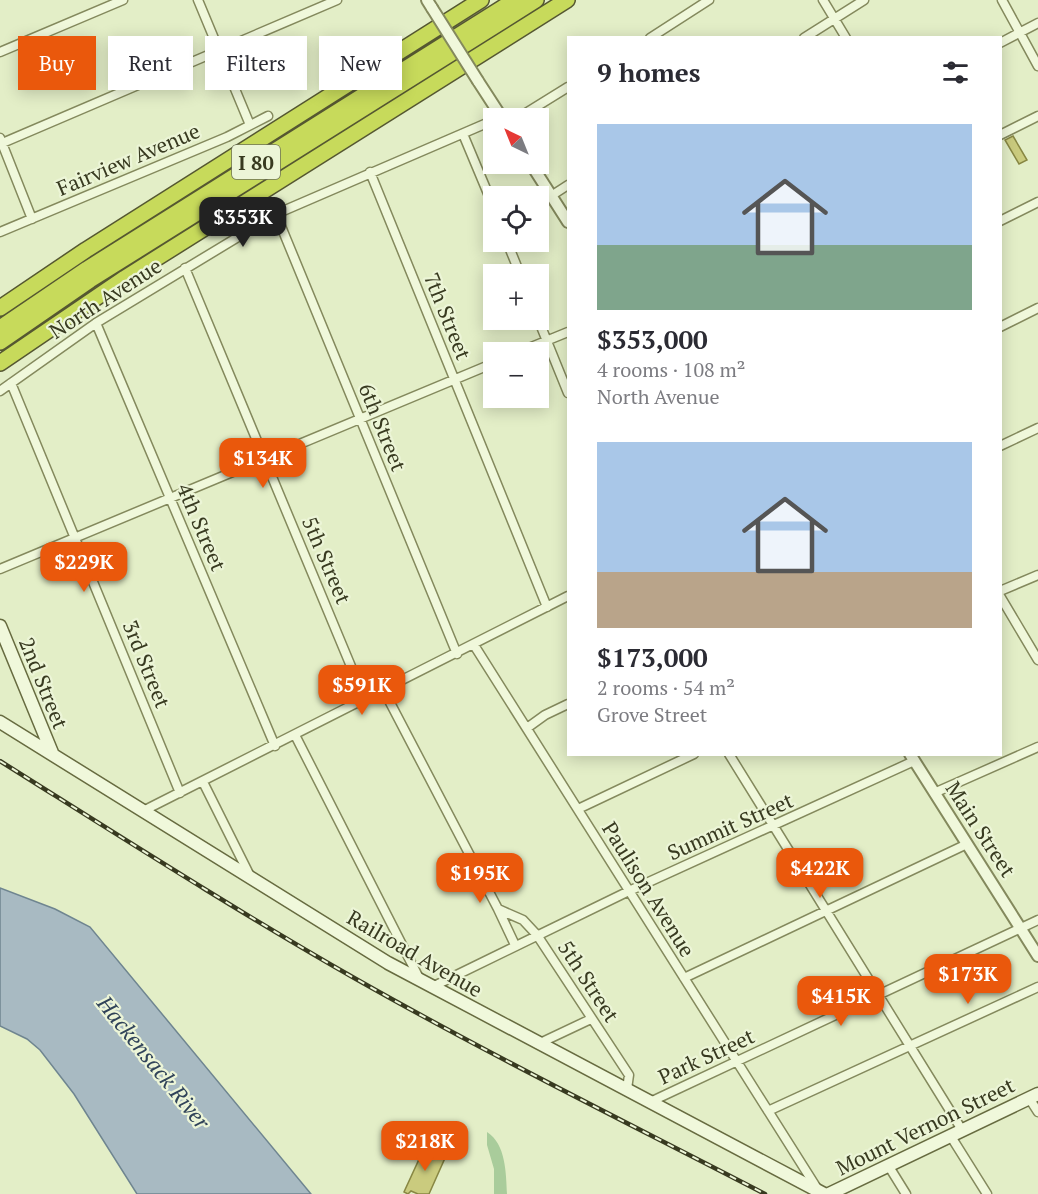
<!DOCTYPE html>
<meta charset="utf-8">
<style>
:root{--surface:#fff;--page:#f7f7f7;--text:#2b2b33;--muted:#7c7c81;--accent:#ea580c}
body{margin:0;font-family:"PT Serif",serif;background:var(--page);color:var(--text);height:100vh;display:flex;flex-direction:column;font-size:22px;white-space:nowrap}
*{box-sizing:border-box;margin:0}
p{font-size:20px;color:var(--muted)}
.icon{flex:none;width:33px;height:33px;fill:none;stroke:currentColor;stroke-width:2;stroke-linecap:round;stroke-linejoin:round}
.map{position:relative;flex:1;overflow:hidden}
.sheet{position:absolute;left:567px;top:36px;width:435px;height:720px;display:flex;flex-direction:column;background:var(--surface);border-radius:0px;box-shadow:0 3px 15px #0003}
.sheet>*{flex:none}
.guide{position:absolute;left:18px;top:36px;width:459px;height:54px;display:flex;gap:12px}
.needle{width:39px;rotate:317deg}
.fabs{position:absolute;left:483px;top:108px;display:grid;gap:12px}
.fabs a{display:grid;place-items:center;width:66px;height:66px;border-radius:0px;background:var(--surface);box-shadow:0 3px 15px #0003;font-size:30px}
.price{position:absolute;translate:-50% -51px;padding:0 14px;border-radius:12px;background:var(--accent);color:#fff;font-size:20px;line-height:39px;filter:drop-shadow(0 2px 3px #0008)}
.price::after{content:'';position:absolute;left:50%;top:36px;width:18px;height:14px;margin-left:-9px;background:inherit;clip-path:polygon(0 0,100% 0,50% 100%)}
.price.current{background:#222;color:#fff}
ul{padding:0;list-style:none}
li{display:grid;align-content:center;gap:12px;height:318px;padding:0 30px}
li span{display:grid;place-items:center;height:186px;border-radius:0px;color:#555}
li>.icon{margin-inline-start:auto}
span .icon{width:108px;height:108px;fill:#fffc;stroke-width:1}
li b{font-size:26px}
h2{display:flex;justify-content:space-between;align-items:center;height:72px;padding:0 30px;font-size:26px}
.chip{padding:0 21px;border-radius:0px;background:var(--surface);box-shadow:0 3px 15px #0003;font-size:21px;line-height:54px}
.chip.current{background:var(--accent);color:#fff}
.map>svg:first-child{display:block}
</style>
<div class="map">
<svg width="1038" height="1194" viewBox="0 0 1038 1194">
<rect width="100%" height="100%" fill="#e3eec7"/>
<path fill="#a9cc9b" d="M487 1132C506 1144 506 1173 507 1194H494V1169L487 1145Z"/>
<path fill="#a8bac2" stroke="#6f8590" stroke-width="1.5" d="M0 888 55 909 90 927 311 1194H137L74 1094 40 1050 27 1039 0 1026Z"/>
<path fill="#cacb7e" stroke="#888743" stroke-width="1.5" d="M1013 136 1027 160 1019 164 1005 140Z
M427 1142 434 1144 430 1151 445 1158 429 1194H418L411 1191 408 1194 404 1192Z"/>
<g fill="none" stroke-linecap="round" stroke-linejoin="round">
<g stroke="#84895d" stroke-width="11">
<path id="minor" d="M198 0 250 125
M823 0 846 38
M1002 0 1038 66
M650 38 709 0
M804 38 864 0
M1000 43 1038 23
M0 52 123 0
M518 118 568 87
M463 134 494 208
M1000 135 1038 116
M0 138 32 219
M0 144 337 0
M370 172 547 607
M551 196 568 185
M276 214 457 654
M1000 221 1038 202
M0 232 227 137 268 116
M507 242 520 274
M185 268 365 700
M538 319 568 393
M96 323 275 746
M1000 327 1038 308
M519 352 568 332
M11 383 180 793
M0 391 96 323 276 214 494 120
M1000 446 1038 428
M0 569 494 363
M1000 591 1038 575
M1000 596 1038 660
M474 645 818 1190
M384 691 498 909 523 920 537 935 629 1075 627 1089
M527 728 545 715 568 704
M295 735 420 980
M729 754 962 1130
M203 782 251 878
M934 793 1038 747
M578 809 694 754
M143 811 568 596
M498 909 515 945
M684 978 967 844
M432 987 629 891 914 761
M538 1044 591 1019
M1029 1098 1038 1112
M650 1102 1038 920
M768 1111 1038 987
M950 1135 987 1194
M888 1165 906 1194"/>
</g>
<g stroke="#84895d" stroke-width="14">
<path id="tertiary" d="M427 0 432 8
M478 81 502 118
M531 164 568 222
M910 754 1038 956"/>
</g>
<g stroke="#676b40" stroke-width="15">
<path id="secondary" d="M0 626 53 755
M0 722 388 963 824 1194
M829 1194 1038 1094"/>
</g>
<g stroke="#555731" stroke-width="18">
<path id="motorway" d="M0 308 86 250 481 0
M0 328 87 269 515 0
M0 342 90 280 536 0
M0 363 125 278 567 0"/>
</g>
<use href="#minor" stroke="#f0f8db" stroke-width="8"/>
<use href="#tertiary" stroke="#f0f8db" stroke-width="10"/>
<use href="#secondary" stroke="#f0f8db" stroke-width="12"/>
<use href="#motorway" stroke="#c7da5b" stroke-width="15"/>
<g stroke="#383a20" stroke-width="4.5">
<path id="rail" d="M0 761C118 835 235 910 356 979 490 1055 628 1123 765 1194"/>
</g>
<use href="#rail" stroke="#ecf5d7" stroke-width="2" stroke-dasharray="7" stroke-linecap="butt"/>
<g stroke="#84895d" stroke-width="14" stroke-linecap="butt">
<path id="tertiary-bridge" d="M432 8 478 81"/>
</g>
<use href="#tertiary-bridge" stroke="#f0f8db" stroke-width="10"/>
</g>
<g text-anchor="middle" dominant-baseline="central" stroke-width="4.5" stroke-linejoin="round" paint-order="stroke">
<rect fill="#ecf5d7" stroke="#6e7257" stroke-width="1.5" x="232" y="145" width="48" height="34" rx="4.5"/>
<g font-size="20" font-weight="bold" fill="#383a20">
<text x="256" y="162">I 80</text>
</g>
<g font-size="21" fill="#383a20" stroke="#ecf5d7">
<text transform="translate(128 159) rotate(-23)">Fairview Avenue</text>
<text transform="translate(105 298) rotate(-33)">North Avenue</text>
<text transform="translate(448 316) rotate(68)">7th Street</text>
<text transform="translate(383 427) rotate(68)">6th Street</text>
<text transform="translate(202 527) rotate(67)">4th Street</text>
<text transform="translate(327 560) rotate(67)">5th Street</text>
<text transform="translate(147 664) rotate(68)">3rd Street</text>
<text transform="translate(44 683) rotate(68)">2nd Street</text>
<text transform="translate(730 826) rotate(-24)">Summit Street</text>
<text transform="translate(981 829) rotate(57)">Main Street</text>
<text transform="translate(649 889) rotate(58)">Paulison Avenue</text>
<text transform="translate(415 953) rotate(30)">Railroad Avenue</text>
<text transform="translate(589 981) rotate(57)">5th Street</text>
<text transform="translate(706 1056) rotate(-25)">Park Street</text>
<text transform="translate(925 1126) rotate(-26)">Mount Vernon Street</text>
</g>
<g font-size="22" font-style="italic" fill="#304359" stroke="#ecf5d7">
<text transform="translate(154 1062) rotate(51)">Hackensack River</text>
</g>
</g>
</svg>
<div class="fabs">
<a><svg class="needle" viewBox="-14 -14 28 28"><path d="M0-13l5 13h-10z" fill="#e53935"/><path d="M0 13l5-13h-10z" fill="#7c7c81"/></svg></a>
<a><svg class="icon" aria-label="locate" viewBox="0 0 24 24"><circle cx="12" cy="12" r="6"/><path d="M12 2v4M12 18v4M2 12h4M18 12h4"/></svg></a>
<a>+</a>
<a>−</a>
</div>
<b class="price current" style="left:243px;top:248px">$353K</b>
<b class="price" style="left:263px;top:489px">$134K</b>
<b class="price" style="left:84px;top:593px">$229K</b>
<b class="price" style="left:362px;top:716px">$591K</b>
<b class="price" style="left:820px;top:899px">$422K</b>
<b class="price" style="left:480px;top:904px">$195K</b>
<b class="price" style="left:968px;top:1005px">$173K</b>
<b class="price" style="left:841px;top:1027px">$415K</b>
<b class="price" style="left:425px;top:1172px">$218K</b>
<div class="guide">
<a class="chip current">Buy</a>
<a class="chip">Rent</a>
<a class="chip">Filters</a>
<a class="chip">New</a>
</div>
<section class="sheet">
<h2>9 homes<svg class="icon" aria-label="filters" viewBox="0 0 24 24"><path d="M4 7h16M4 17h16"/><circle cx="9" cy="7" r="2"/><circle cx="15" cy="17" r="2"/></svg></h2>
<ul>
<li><span style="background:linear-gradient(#a9c7e8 65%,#7fa58c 0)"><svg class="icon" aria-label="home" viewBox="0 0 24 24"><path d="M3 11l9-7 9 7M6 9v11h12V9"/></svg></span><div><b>$353,000</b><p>4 rooms · 108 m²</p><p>North Avenue</p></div></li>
<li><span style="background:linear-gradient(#a9c7e8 70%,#b9a48a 0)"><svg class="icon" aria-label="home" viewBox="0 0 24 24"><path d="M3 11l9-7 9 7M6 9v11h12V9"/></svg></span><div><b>$173,000</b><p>2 rooms · 54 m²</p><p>Grove Street</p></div></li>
</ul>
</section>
</div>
